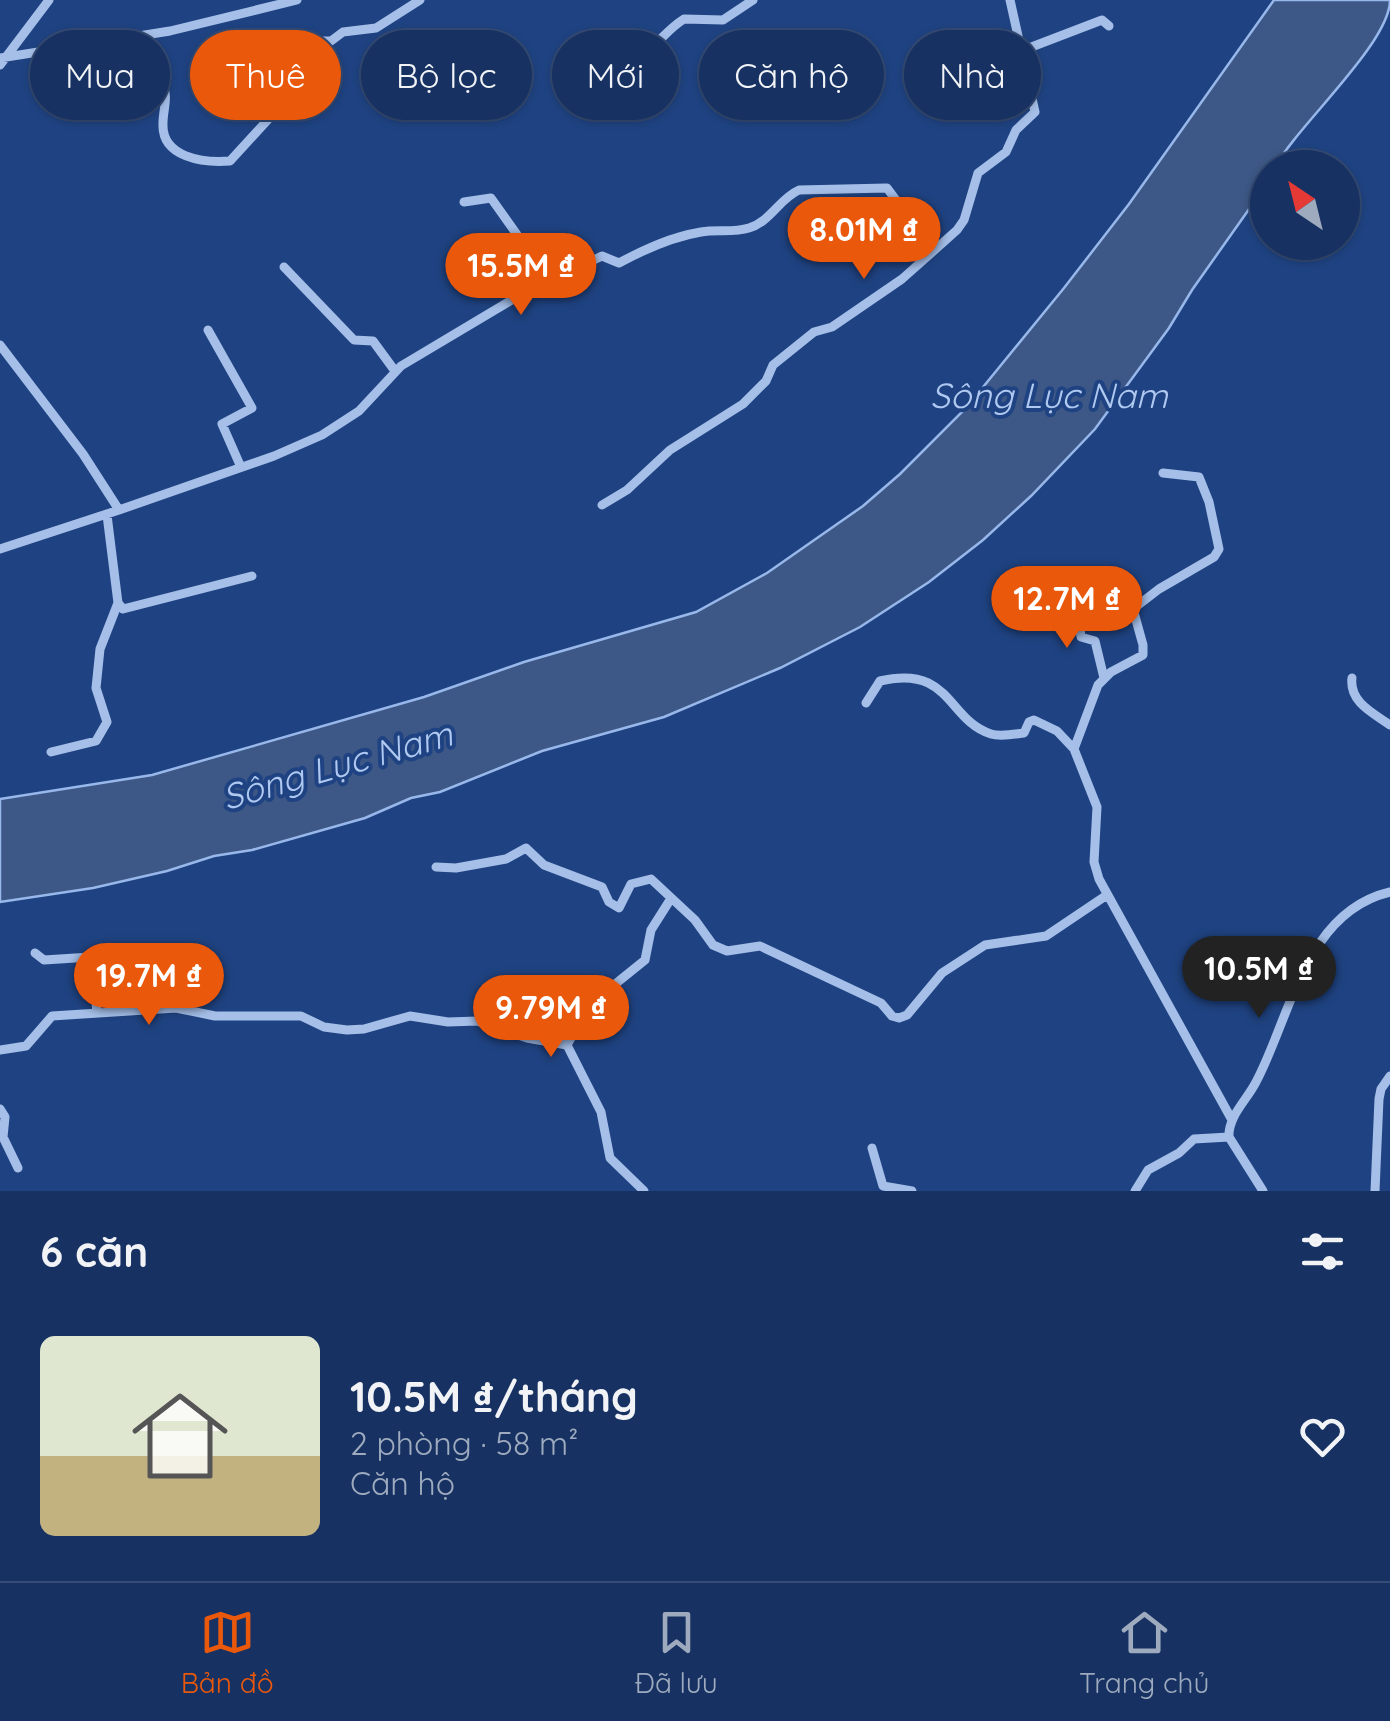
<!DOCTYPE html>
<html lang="vi">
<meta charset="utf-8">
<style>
:root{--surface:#173262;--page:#203a68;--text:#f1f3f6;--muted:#9eaabe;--line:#364d77;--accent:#ea580c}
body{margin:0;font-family:Quicksand,sans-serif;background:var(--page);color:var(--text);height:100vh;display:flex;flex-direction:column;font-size:38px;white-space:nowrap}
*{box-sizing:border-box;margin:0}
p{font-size:32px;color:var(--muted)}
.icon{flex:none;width:55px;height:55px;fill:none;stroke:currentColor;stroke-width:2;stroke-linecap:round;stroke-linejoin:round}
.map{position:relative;height:1191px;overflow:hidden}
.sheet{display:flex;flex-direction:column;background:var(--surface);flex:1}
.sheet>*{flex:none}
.top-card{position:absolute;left:30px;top:30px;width:1330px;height:90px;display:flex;gap:20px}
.needle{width:65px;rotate:325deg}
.fabs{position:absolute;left:1250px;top:150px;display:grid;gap:20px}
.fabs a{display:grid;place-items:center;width:110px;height:110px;border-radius:50%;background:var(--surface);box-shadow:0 2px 8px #0004,0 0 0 2px var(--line);font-size:50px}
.price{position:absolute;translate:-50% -85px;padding:0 22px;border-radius:35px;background:var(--accent);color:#fff;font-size:32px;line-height:65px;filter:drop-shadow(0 2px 5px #0008)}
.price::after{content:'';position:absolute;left:50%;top:60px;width:30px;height:22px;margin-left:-15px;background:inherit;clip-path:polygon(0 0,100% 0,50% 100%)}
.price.active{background:#222;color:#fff}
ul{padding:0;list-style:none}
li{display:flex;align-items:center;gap:30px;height:250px;padding:0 40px}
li+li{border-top:2px solid var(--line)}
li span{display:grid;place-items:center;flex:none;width:280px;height:200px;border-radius:15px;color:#555}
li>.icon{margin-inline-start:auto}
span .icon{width:120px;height:120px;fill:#fffc;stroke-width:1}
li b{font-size:42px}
h2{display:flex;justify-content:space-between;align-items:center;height:120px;padding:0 40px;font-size:42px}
.chip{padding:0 35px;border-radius:45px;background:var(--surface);box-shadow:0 2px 8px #0004,0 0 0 2px var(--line);font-size:35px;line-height:90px}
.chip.active{background:var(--accent);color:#fff}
.dock{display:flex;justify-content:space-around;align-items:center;height:140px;border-top:2px solid var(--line);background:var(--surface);font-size:28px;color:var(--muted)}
.dock a{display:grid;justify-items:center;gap:5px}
.dock .active{color:var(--accent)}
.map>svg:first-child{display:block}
</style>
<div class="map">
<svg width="1390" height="1191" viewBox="0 0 1390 1191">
<rect width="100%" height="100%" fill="#1f4382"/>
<path fill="#3d5886" stroke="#98b8eb" stroke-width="2.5" d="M1274 0H1390C1390 43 1298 125 1275 167L1268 168 1267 180 1259 195 1192 290 1169 328 1095 429 1031 496 983 540 929 582 860 627 780 668 664 717 542 751 440 792 411 798 365 818 252 850 214 856 167 871 93 888 0 902V799L152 775 424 697 524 662 696 612 767 573 863 506 900 474 966 408 1064 288 1129 204Z"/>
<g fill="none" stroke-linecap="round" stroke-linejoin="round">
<path stroke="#a5bfe9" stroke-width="9" d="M304 41H331L343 32 376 28 420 0
M58 48 105 59 162 83C169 97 163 109 163 123 161 158 204 163 230 161L274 113
M612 49C655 62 654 38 684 19L723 20 753 0
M1021 51 1102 20 1109 26
M0 58 170 31 297 0
M0 65 49 0
M464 202 491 198 523 243 556 277
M284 267 354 340 373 341 395 371
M208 330 252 408 222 424 240 465
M0 345 83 454 119 510 0 549
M1163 473 1199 477 1209 502 1219 549 1214 557 1159 589 1133 609 1143 645V655L1111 672 1098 685 1074 749 1097 807 1094 862 1099 879 1232 1120
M602 505 627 490 670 450 743 404 766 381 773 365 814 332 832 327 902 279 957 230 964 220 978 173 1006 152 1016 130 1035 112 1010 0
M119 510 274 456 322 435 359 411 401 366 515 298 602 256 619 263C645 249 671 237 701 232 717 229 733 233 749 228 771 221 779 199 799 190L887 188 933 250
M118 603 123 609 252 576
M1078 610 1081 637 1095 641 1104 678
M1352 678C1349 702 1373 713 1390 725
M866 703 880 681C951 664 947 720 991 734 1001 737 1015 734 1024 733L1029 722 1034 720 1057 731 1074 749
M51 752 96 741 107 722 96 688 100 649 118 603 107 515
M436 867 456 868 506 859 526 848 544 865 602 887 609 902 619 908 631 884 651 879 695 920 713 945 727 951 760 946 881 1003 892 1016 899 1018 907 1015 942 973 985 945 1046 936 1107 895
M35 953 44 960 91 957 97 1012
M567 1045 582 1019 614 985 645 960 651 930 670 900
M0 1050 26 1046 52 1016 176 1008 215 1016H301L324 1027 347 1030 364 1029 410 1016 448 1022 477 1021 527 1038 567 1045 601 1112 610 1158 644 1191
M0 1109 5 1117 3 1137 18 1168
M872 1148 883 1186 912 1191
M1135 1191 1148 1170 1179 1153 1194 1139 1229 1137
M1263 1191 1229 1137C1228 1116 1247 1100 1256 1082 1291 1016 1305 912 1390 892
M1375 1191 1379 1099 1381 1089 1390 1076"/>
</g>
<g text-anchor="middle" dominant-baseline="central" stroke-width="8" stroke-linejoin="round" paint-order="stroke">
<g font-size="35" font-style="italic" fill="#b0c9f1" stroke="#1f4382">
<text x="1049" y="395">Sông Lục Nam</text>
<text transform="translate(337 765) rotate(-16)">Sông Lục Nam</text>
</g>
</g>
</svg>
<div class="fabs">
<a><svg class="needle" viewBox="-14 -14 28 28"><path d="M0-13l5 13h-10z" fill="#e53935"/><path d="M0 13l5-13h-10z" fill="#9eaabe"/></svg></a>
</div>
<b class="price" style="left:864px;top:282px">8.01M ₫</b>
<b class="price" style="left:521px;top:318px">15.5M ₫</b>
<b class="price" style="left:1067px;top:651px">12.7M ₫</b>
<b class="price active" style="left:1259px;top:1021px">10.5M ₫</b>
<b class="price" style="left:149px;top:1028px">19.7M ₫</b>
<b class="price" style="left:551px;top:1060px">9.79M ₫</b>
<div class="top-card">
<a class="chip">Mua</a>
<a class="chip active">Thuê</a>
<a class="chip">Bộ lọc</a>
<a class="chip">Mới</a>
<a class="chip">Căn hộ</a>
<a class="chip">Nhà</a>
</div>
</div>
<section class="sheet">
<h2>6 căn<svg class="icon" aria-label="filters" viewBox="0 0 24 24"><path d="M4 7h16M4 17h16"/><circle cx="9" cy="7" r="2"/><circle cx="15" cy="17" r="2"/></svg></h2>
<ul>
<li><span style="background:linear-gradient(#dfe7d0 60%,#c2b280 0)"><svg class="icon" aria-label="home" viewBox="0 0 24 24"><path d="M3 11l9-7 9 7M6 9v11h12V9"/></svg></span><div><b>10.5M ₫/tháng</b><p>2 phòng · 58 m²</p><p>Căn hộ</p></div><svg class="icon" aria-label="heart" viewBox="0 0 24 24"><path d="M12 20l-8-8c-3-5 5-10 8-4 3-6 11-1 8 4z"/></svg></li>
</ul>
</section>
<nav class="dock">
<a class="active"><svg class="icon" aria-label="map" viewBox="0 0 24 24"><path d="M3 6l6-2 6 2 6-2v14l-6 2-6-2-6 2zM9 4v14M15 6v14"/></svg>Bản đồ</a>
<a><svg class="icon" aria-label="saved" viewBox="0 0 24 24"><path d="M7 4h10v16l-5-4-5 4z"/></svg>Đã lưu</a>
<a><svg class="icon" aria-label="home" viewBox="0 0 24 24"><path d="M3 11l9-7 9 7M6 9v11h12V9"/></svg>Trang chủ</a>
</nav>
